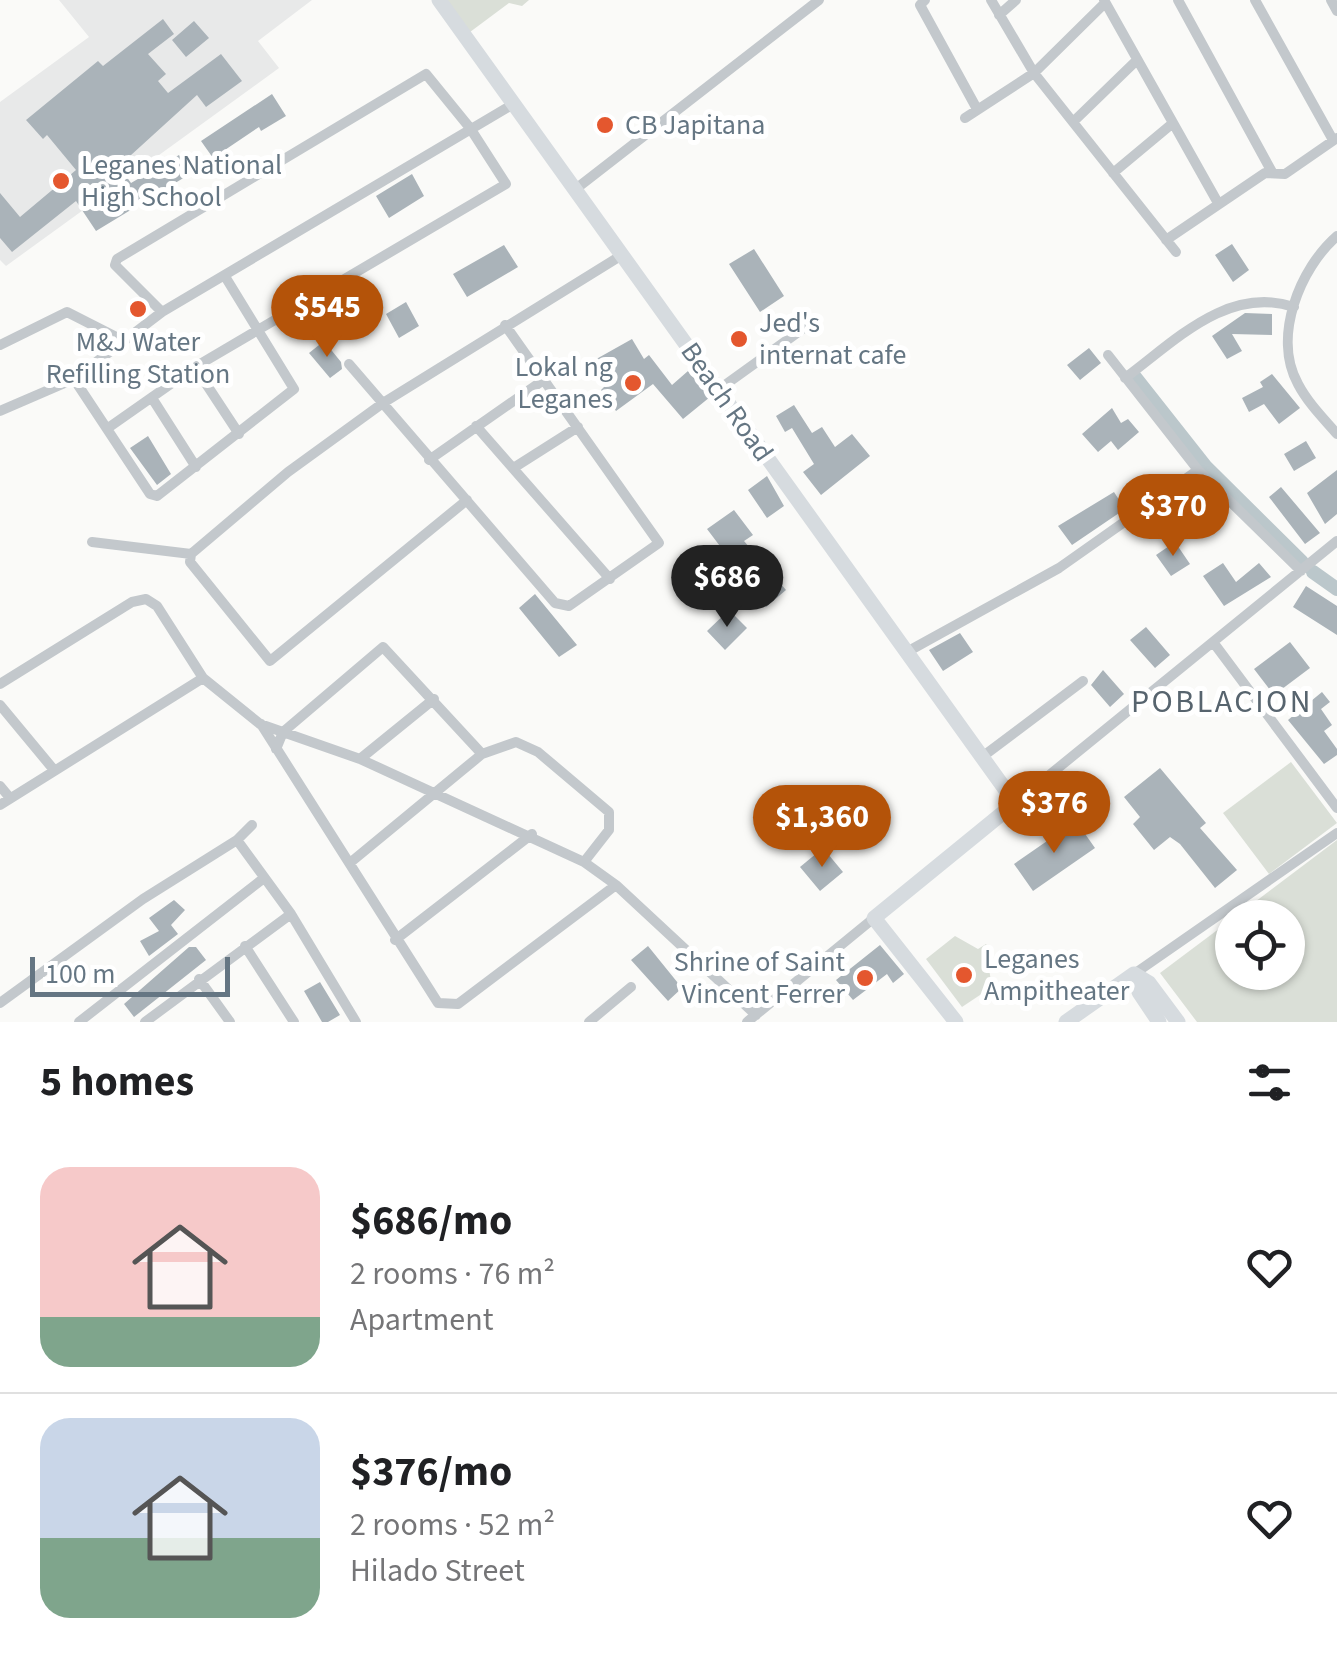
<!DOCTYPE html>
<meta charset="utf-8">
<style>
:root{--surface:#fff;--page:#f2f2f2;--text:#202124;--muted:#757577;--line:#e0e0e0;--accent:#b45309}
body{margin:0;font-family:"Source Sans 3",sans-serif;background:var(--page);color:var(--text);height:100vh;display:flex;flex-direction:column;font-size:38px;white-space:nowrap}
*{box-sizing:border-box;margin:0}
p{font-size:32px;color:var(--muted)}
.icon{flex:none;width:55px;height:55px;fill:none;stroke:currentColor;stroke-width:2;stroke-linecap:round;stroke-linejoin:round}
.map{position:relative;height:1022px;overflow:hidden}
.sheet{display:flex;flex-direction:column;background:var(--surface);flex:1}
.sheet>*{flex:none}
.tools{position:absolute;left:1215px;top:900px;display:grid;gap:20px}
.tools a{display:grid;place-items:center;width:90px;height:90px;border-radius:50%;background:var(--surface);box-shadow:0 2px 8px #0004;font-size:50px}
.scale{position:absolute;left:30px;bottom:25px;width:200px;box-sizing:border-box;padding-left:10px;border:5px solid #657683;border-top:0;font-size:28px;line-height:35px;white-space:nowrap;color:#657683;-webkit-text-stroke:8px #fff;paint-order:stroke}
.price{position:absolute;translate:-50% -85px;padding:0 22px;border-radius:35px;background:var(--accent);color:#fff;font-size:32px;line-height:65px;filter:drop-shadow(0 2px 5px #0008)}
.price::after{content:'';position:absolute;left:50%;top:60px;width:30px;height:22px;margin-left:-15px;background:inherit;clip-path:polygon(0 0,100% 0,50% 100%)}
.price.on{background:#222;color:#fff}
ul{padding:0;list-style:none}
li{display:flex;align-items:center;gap:30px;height:250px;padding:0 40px}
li+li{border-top:2px solid var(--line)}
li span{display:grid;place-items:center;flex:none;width:280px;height:200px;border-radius:30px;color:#555}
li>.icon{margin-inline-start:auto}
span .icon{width:120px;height:120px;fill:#fffc;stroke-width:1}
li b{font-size:42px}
h2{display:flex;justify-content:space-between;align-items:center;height:120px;padding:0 40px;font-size:42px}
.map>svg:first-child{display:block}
</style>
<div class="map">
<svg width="1337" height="1022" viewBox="0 0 1337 1022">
<rect width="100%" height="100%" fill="#fafaf8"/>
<path fill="#e8e9e9" d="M59 0H312L258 41 279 68 6 266 0 260V102L89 37Z"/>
<path fill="#dadfd7" d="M442 0H529L522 6 509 3 466 35Z
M1291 762 1337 823 1269 874 1223 813Z
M1337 840V1022H1197L1160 973 1232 919V972H1288V918L1235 917Z
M955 936 978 949 986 944 994 958 988 963 992 987 962 1007 926 959Z"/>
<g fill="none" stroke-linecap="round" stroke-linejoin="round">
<path stroke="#bbc7cb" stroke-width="14" d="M1135 377 1206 467 1302 562
M1313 572 1337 589"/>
</g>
<path fill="#aab3b9" d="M163 19 174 34 148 54 166 74 158 81 168 93 221 54 242 81 206 107 197 95 119 166 131 183 179 155 190 174 96 231 76 201 12 252 0 238V193L20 217 76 170 47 135 43 139 26 120 98 61 103 66Z
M194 21 209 38 186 57 172 40Z
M272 94 286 116 261 131 259 127 213 158 201 141Z
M412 174 424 196 389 218 376 196Z
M1232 244 1249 270 1233 282 1215 255Z
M504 245 518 267 467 297 453 274Z
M754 249 784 296 760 312 729 264Z
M406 302 419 326 399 338 386 314Z
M1245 313 1272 314V335L1232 334 1242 351 1227 359 1212 336Z
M632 339 644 359 649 355 672 385 688 371 710 397 683 419 653 384 616 411 601 390 605 386 591 362Z
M324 341 341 362 342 369 330 378 309 353Z
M1089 348 1101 363 1080 380 1067 365Z
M1272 374 1300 408 1279 424 1264 404 1249 412 1242 398 1263 387 1260 382Z
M794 405 812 433 822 427 835 447 852 434 870 456 821 495 803 472 814 464 792 428 785 432 776 416Z
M1112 408 1121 423 1128 419 1139 432 1118 450 1111 441 1098 452 1082 434Z
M148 436 171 474 157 485 130 448Z
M1306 441 1316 458 1294 471 1284 454Z
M1337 470V514L1325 524 1307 493Z
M767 476 784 506 767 518 748 490Z
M1281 487 1320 533 1305 544 1269 497Z
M1114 492 1125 509 1072 545 1058 526Z
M734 510 753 535 744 541 786 590 766 607 707 529Z
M1175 542 1190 564 1171 576 1156 555Z
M1223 563 1236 582 1259 563 1271 577 1224 606 1203 576Z
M1306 586 1337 606V635L1293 607Z
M535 594 577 645 559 657 519 608Z
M729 610 747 628 725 650 707 631Z
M1146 627 1170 655 1155 668 1130 640Z
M960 633 973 652 943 671 929 650Z
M1290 642 1310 668 1274 695 1254 669Z
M1103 670 1124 694 1110 707 1091 685Z
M1322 692 1330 702 1321 709 1332 725 1324 731 1337 749V755L1324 764 1288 720Z
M1160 768 1206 823 1200 828 1237 870 1215 888 1180 844 1170 837 1154 850 1133 824 1140 817 1124 797Z
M1076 821 1095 848 1033 891 1014 864Z
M823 848 843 872 820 891 800 867Z
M174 900 185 910 171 925 178 934 149 956 140 941 159 931 149 918Z
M880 945 904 974 893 983 887 974 853 1000 836 980Z
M648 946 682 988 668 1001 631 960Z
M189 947H196L206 960 134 1017 124 1004Z
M320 982 340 1015 328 1022H322L304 991Z"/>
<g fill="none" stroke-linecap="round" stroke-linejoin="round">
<path stroke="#c3c8cc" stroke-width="10" d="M925 0 920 5 977 109
M991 0 1034 73 1176 252
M1104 0 1218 203
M1178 0 1272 172
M1255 0 1333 140
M1331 0 1337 11
M999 15 1016 0
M965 118 1034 73 1105 3
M1073 122 1137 60
M1113 173 1173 123
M577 188 819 0
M1337 236C1300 268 1272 337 1298 384 1308 403 1323 418 1337 434
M1166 240 1265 173 1285 174 1337 138
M0 345 67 312 124 341
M1108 355 1198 470 1301 571
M349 364 555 603 569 606 659 543 505 325
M195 367 239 434
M1125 378C1175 341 1228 285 1294 307
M74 379 150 494 157 496 294 389 226 278
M718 390 815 320
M152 398 196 467
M0 411 74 379 162 312 515 103
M476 426 610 579
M108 428 195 367 506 184 470 128 426 74 117 259 115 265 162 312
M429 460 545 379
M515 467 578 427
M467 500 270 661 190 562 191 554 288 472 383 403 622 255
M92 542 191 554
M1213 642 1337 808
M905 653 1059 568 1198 470
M0 684 132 602 146 599 157 606 203 678
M0 705 54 770
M261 724 438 1003 458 1004 616 885
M276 749 283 732 383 647 482 754 516 742 538 752 609 812V830L584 862
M982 757 1083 681
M360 759 434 699
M0 786 10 798
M1015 803 1337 541
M0 805 203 678 260 724 360 759 584 862 616 885 756 1015
M237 840 252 825
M351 862 482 754
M395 940 532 834
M245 946 294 1022
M1134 974 1337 833
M199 979 230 1022
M0 1003 143 899 237 840 291 914 356 1022
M79 1022 264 878
M145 1022 291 914
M589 1022 631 987
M747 1022 874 918"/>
<path stroke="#d6dbdf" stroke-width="15" d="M439 0 1015 803 874 918 956 1022
M1134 974 1149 983 1178 1022
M1134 974 1139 992 1159 1022
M1066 1022 1134 974"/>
</g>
<g fill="#e4572e" stroke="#fff" stroke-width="4">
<circle cx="605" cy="125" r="10"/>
<circle cx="61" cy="181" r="10"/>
<circle cx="138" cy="309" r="10"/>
<circle cx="739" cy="339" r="10"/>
<circle cx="633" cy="383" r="10"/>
<circle cx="964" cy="975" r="10"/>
<circle cx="865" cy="978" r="10"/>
</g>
<g text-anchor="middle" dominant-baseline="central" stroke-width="10" stroke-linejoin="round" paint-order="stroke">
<g font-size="28" fill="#657683" stroke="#fff" text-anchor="start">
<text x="625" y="125">CB Japitana</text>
<text x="81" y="165">Leganes National<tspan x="81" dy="32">High School</tspan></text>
<text x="759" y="323">Jed's<tspan x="759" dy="32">internat cafe</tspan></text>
<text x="138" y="342" text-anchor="middle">M&amp;J Water<tspan x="138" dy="32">Refilling Station</tspan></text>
<text x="613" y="367" text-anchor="end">Lokal ng<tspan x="613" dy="32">Leganes</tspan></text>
<text x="984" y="959">Leganes<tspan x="984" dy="32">Ampitheater</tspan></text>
<text x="845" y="962" text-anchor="end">Shrine of Saint<tspan x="845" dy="32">Vincent Ferrer</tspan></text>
</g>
<g font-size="28" fill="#657683" stroke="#fff">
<text transform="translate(727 402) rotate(55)">Beach Road</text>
</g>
<g font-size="32" letter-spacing="2.5" fill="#57646e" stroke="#fff">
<text x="1222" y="702">POBLACION</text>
</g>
</g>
</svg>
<div class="tools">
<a><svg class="icon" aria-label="locate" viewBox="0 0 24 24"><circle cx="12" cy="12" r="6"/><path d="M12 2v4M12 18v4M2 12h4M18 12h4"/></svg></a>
</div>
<div class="scale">100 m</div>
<b class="price" style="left:327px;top:360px">$545</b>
<b class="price" style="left:1173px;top:559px">$370</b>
<b class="price on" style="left:727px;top:630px">$686</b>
<b class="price" style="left:1054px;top:856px">$376</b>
<b class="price" style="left:822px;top:870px">$1,360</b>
</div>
<section class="sheet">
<h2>5 homes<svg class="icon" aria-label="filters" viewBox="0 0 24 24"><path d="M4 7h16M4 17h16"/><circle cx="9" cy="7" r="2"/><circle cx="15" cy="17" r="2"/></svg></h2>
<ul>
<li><span style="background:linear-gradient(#f6c9c9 75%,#7fa58c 0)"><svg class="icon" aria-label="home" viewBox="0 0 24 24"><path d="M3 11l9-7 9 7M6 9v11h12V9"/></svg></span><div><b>$686/mo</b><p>2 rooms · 76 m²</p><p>Apartment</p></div><svg class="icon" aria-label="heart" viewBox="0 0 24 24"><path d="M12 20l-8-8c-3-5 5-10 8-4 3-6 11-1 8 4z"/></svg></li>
<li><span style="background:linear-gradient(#c9d6e8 60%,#7fa58c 0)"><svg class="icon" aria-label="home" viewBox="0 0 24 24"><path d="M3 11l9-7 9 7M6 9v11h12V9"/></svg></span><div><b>$376/mo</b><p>2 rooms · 52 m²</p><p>Hilado Street</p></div><svg class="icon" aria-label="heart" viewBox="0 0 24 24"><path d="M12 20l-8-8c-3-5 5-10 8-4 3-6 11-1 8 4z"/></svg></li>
</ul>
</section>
